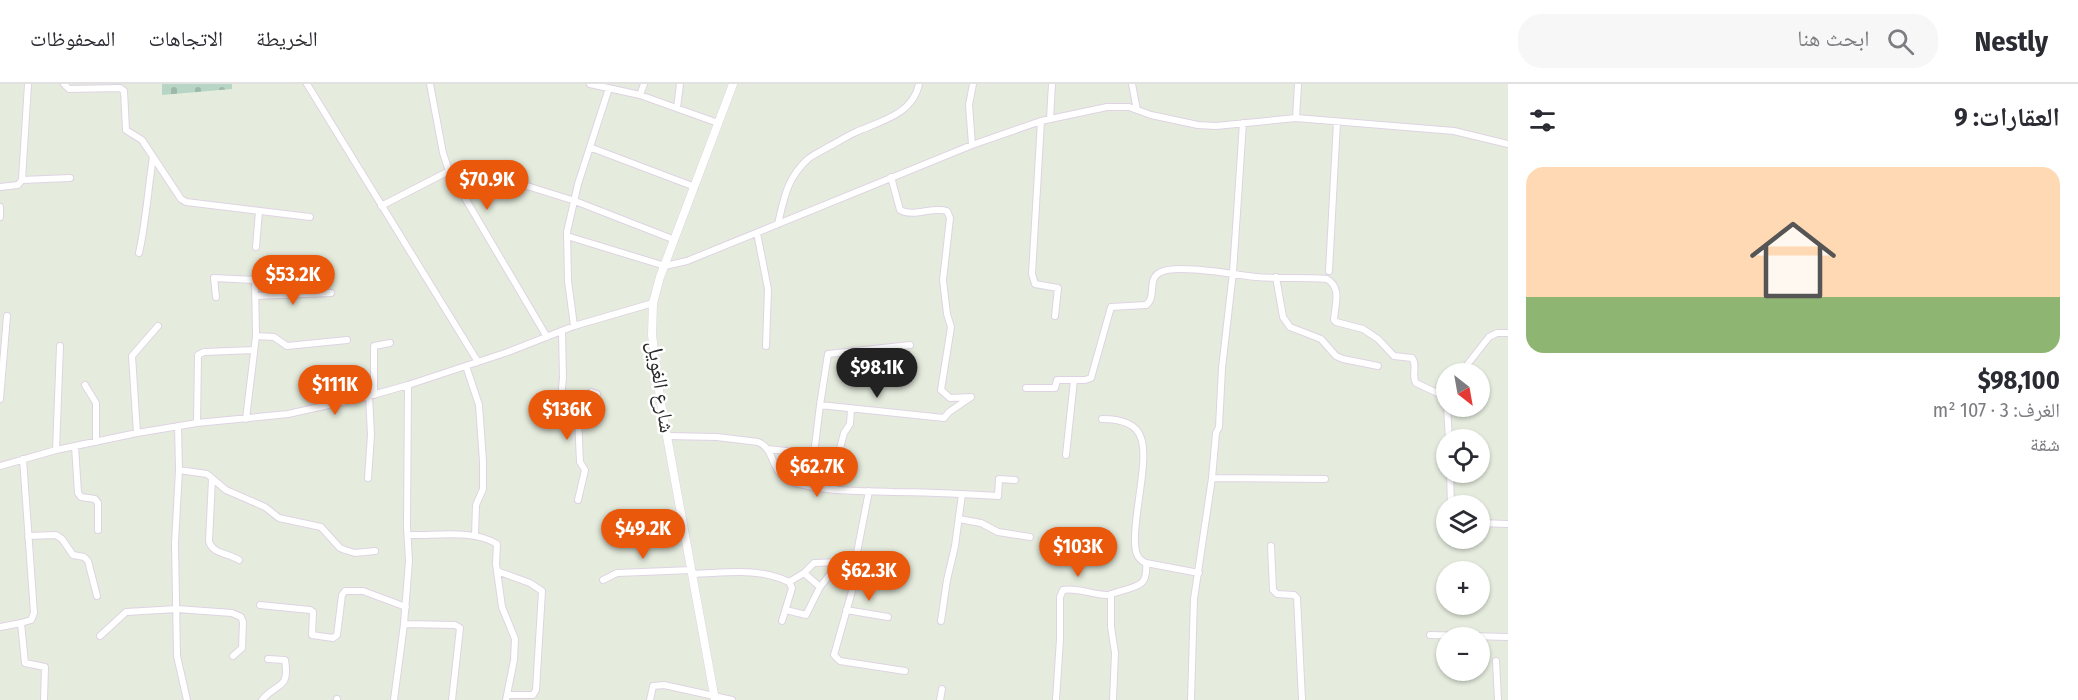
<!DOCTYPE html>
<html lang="ar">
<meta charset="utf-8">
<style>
:root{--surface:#fff;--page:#f7f7f7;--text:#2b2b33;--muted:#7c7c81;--line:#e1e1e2;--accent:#ea580c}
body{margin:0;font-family:"Fira Sans Condensed","Noto Naskh Arabic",sans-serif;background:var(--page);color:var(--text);direction:rtl;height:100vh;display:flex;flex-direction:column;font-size:22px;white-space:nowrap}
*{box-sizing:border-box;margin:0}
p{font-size:20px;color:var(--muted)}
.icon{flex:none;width:33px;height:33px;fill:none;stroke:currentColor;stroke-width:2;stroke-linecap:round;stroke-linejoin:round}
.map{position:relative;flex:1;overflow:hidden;direction:ltr}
.sheet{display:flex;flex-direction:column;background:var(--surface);width:570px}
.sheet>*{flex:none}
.needle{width:39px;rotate:149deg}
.controls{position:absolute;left:1436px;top:279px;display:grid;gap:12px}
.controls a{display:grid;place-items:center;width:54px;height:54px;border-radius:50%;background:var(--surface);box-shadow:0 2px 4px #0004;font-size:30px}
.price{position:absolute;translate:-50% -51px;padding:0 14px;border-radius:21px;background:var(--accent);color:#fff;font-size:20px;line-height:39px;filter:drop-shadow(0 2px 3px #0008)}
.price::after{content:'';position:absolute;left:50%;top:36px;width:18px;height:14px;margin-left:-9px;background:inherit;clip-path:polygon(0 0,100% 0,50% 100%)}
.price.on{background:#222;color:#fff}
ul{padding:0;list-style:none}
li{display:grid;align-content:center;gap:12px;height:318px;padding:0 18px}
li+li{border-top:2px solid var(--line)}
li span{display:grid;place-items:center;height:186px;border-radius:18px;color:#555}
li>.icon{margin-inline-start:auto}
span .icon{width:108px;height:108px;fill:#fffc;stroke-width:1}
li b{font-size:26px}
h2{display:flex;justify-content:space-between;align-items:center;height:72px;padding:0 18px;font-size:26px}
header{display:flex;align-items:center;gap:36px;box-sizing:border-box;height:84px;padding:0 30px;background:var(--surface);border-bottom:2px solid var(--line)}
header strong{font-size:28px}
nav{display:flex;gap:33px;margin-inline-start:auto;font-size:21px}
.search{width:420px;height:54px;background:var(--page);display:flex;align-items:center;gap:15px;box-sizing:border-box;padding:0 21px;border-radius:24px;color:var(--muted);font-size:22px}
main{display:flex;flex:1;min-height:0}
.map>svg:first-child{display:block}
</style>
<header>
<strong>Nestly</strong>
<div class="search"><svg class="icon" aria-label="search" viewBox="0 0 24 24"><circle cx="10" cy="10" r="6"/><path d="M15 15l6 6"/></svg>ابحث هنا</div>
<nav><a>الخريطة</a><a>الاتجاهات</a><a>المحفوظات</a></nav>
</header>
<main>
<section class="sheet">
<h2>العقارات: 9<svg class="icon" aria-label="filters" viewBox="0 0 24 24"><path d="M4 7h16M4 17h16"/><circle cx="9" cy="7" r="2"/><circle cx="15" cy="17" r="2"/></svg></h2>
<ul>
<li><span style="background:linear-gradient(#ffd9b3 70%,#8fb573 0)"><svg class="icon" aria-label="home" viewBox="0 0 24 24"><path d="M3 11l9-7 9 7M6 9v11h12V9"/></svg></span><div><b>$98,100</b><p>الغرف: 3 · 107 m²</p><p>شقة</p></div></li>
</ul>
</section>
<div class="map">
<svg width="1508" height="616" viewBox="0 0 1508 616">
<defs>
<pattern id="cemetery-stones" width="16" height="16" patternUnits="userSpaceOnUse" patternTransform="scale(1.5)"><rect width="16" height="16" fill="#b6d5c4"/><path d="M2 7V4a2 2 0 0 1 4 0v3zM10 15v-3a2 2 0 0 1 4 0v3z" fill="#9db7a9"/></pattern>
</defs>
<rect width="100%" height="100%" fill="#e5ecde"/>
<path fill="url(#cemetery-stones)" d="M162 0H232V5L162 11Z"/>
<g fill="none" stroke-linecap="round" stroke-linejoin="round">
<g stroke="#dfd3e3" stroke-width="8">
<path id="minor" d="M64 0 69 5 120 4 124 7 126 46 142 56 181 115 186 118 310 133
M307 0 478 278
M430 0 443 69 449 87 547 253
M590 0 640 11 718 39
M1132 0 1137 26
M640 11 644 0
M677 24 680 0
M1296 34 1298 0
M1050 35 1052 0
M1041 37 1032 190 1035 200 1058 204 1055 232
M972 61 969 21 973 0
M592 64 695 103
M22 96 70 94
M0 103 18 101 22 96 28 0
M381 122 449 87 527 102 575 117 675 156
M0 123V133
M778 140C784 114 787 94 808 75 814 70 822 67 828 63 838 58 847 52 856 48 881 37 913 30 919 0
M757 149 768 205 766 262
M567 152 665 182 687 177 972 61 1041 37 1107 23H1129L1151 31 1198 41 1216 42 1296 34 1454 47 1508 60
M256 163 259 127
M139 169C146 138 148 105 153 73
M1329 187 1337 38
M1276 193 1283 233 1290 243 1321 255 1336 272 1343 275 1378 282
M255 196 259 191 269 186 318 188
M255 212 331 209
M216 213 214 194 255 196 256 252 246 335
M574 242 568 197 567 148 578 100 609 4
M562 247 563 294 560 325 563 330 578 334
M256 252 274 253 287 262 347 256
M466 282 479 321 483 377V405L476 421 475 452
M1460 290 1489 253 1497 249H1508
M85 301 96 319V358
M1026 304H1055L1057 296H1085L1091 294 1111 223 1146 221C1157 213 1147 196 1159 189 1174 179 1237 191 1256 193 1280 195 1303 193 1327 195 1342 204 1335 220 1334 236L1336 238 1363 245 1378 255 1394 272 1412 274C1418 281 1411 291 1416 299L1446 313
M374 311V262L390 259
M0 315 7 232
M820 321 828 270 910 261
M1447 322 1449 356
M578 334 580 378 585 386 578 416
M578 334 584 333 586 312 591 308 597 310
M1102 335C1117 335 1136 338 1141 354 1149 375 1134 429 1135 456 1135 466 1136 475 1146 479
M197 339 198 271 204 268 254 266
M178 342 179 386 207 390 226 406 265 423 279 434 321 443 340 464 345 466 355 469 375 467
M137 349 132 272 158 242
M667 352 717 353 758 358C776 365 770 390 792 398 822 408 861 407 893 408 928 408 963 410 998 412L999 395 1015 396
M75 362 78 409 81 413 95 415 98 419V446
M767 365 814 370 820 321 944 334 949 328 971 313 950 314 941 306 951 243 947 230 943 196 950 134 947 127C932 122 914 134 900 126L891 93
M56 366 60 262
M1066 371 1074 296
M23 375 34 529 31 536 21 539 25 579 45 583 44 616
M0 382 56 366 137 349 197 339 288 330 369 312 408 301 508 268 574 242 653 219
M179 386 175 459 177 572 187 616
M1450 388 1451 422
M368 394 371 351 369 312
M1212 394 1325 395
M212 395 209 457C212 470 228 469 239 476
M834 405 838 372 844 349 850 340 851 325
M869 407 855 479 852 507 834 571 840 577 905 587
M959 435 981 439 998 448 1030 453
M1479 439 1508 440
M408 451C434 452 474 445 497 460L496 480 502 523 515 555 514 576 506 616
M28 452 56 451 62 455 73 471 84 473 88 477 97 512
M1271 462 1273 506 1277 510 1294 511 1297 514 1302 616
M497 487 530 499 542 507 536 606 533 611H507
M693 490C726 489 759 483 789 498L792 504 782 537
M603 496 617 489 692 486
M789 498 804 489
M820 503 804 489 814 479 840 478
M1111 510V543L1115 569 1113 616
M260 521 310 526 313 528 312 551 333 554 337 551 342 511 345 507H363L406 523
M786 526 806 531 820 503 840 478 855 479
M846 526 888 533
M941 537 947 496 955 462 962 410
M404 540 455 541 460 544 452 616
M0 543 21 539
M1430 551 1508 553
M100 552 126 528 177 525 232 529 241 533 243 538 242 564 233 572
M1496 577 1498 616
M262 616C277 598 290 606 285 576L268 575
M337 616V615
M394 616 404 540 409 477 407 443 408 301
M650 616 653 602 664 601 732 616
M940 616 942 605
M1056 616 1060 555V513L1063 506C1078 503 1092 511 1107 511 1111 511 1116 508 1121 507 1139 502 1148 501 1146 479L1199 489
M1191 616 1194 515 1212 394 1216 349 1219 343 1222 284 1233 188 1243 39"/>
</g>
<g stroke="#dfd3e3" stroke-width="9">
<path id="tertiary" d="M715 616 660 314 652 251 653 219 660 193 733 0"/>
</g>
<use href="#minor" stroke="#fff" stroke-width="6"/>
<use href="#tertiary" stroke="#fff" stroke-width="8"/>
</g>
<g text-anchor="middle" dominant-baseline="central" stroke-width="5" stroke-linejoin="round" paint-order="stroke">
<g font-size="21" fill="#2b2b2b" stroke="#fff">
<text transform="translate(661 303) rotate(82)">شارع الغويل</text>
</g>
</g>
</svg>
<div class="controls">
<a><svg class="needle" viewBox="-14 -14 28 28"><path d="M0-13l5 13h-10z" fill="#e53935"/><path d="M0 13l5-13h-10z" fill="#7c7c81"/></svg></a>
<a><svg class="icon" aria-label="locate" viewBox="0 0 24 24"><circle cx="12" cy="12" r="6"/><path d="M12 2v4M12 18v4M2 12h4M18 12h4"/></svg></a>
<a><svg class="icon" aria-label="layers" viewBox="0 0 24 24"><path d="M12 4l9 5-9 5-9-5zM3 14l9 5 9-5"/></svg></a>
<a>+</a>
<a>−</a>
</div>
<b class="price" style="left:487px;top:127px">$70.9K</b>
<b class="price" style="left:293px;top:222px">$53.2K</b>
<b class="price on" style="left:877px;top:315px">$98.1K</b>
<b class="price" style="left:335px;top:332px">$111K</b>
<b class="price" style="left:567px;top:357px">$136K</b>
<b class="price" style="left:817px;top:414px">$62.7K</b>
<b class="price" style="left:643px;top:476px">$49.2K</b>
<b class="price" style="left:1078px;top:494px">$103K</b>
<b class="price" style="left:869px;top:518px">$62.3K</b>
</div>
</main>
